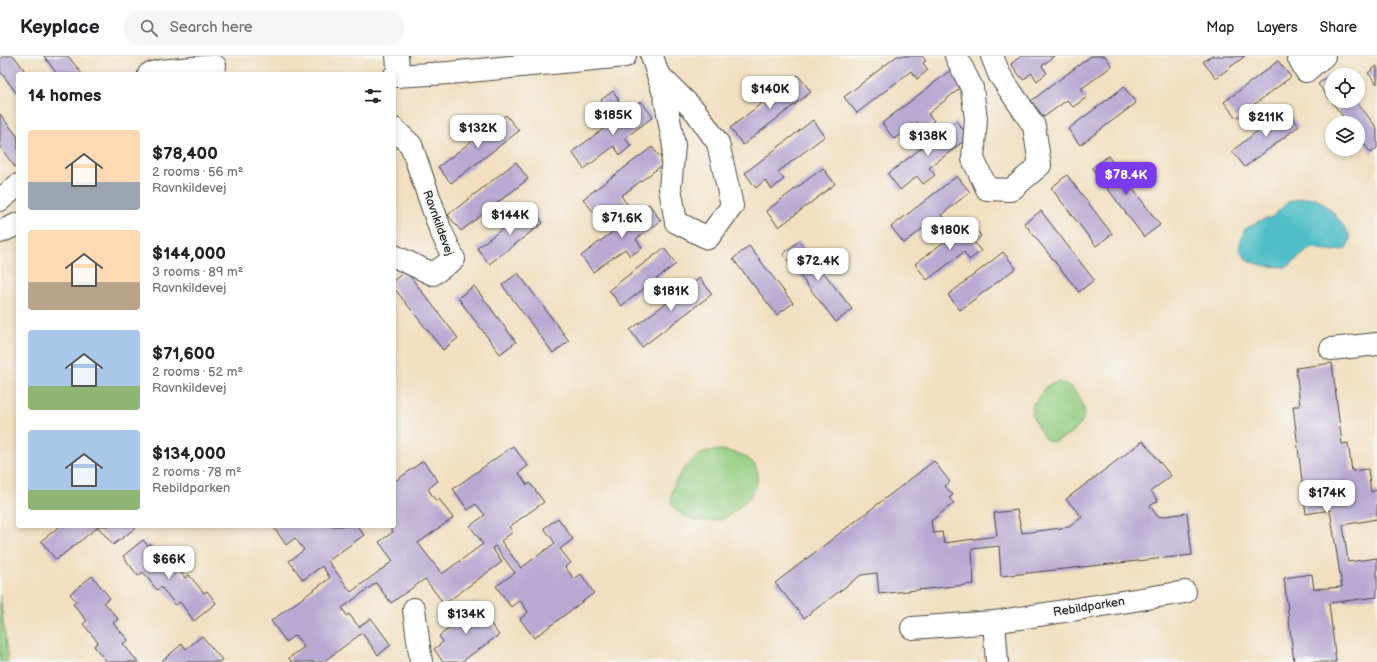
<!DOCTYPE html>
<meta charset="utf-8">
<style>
:root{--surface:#fff;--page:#f6f6f6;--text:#202124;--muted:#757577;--line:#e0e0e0;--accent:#7c3aed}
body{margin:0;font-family:"Balsamiq Sans",sans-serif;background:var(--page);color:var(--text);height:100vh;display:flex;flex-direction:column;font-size:15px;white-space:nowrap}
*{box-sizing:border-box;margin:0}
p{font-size:13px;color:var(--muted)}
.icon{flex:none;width:22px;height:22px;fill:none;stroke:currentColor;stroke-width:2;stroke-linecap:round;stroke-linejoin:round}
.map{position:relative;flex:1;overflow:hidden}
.sheet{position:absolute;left:16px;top:16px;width:380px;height:456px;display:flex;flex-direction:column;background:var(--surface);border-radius:4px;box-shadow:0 2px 6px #0003}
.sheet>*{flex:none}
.controls{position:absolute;left:1325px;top:12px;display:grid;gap:8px}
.controls a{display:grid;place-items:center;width:40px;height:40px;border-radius:50%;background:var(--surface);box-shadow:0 2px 6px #0003;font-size:20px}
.price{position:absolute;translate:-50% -34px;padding:0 9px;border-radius:8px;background:#fff;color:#222;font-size:13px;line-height:26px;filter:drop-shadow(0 1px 2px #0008)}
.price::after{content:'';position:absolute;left:50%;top:24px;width:12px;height:9px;margin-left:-6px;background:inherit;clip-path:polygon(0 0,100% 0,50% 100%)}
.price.active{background:var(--accent);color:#fff}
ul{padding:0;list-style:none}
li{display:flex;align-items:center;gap:12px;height:100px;padding:0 12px}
li span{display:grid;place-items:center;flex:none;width:112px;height:80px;border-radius:4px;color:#555}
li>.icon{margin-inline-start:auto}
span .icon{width:48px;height:48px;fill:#fffc;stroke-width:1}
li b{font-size:17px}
h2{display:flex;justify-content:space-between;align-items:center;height:48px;padding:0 12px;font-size:17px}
header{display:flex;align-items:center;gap:24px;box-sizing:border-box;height:56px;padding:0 20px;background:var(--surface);border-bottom:1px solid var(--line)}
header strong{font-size:19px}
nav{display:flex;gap:22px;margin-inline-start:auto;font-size:14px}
.search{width:280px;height:36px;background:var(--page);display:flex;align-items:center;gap:10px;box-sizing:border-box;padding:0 14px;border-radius:22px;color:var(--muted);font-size:15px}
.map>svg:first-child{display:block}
</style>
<header>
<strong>Keyplace</strong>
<div class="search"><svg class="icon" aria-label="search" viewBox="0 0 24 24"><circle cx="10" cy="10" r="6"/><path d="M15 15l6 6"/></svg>Search here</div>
<nav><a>Map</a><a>Layers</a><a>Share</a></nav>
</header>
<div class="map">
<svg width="1377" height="606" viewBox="0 0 1377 606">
<rect width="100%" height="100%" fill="#f6f6f2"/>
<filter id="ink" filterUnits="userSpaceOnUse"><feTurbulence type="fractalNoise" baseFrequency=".025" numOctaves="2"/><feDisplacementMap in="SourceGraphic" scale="8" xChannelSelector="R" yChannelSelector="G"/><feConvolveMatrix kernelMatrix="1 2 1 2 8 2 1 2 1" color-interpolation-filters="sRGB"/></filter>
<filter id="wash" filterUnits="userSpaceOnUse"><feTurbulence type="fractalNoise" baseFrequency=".012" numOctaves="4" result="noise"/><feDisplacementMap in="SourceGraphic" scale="16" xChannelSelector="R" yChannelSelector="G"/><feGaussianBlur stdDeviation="0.9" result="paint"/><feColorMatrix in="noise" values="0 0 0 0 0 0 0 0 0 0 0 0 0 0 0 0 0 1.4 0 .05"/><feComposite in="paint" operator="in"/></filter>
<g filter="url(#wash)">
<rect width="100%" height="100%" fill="#f1dfc0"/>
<path fill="#94ce82" stroke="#607c56" d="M1059 326C1069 329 1075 333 1080 342 1093 365 1073 380 1052 386L1044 382 1037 370 1032 358V350L1045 332 1050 328Z
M721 394C729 396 737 396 744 400 766 412 758 432 745 446 740 450 734 457 729 460 717 466 698 467 687 461 682 458 676 455 673 450 664 431 691 400 708 395 712 394 717 395 721 394Z
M0 539 8 606H0Z"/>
<path fill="#50bec7" stroke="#3e7479" d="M1302 142H1317L1334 157 1351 181 1346 193 1334 195 1311 192 1287 211 1266 210 1247 205 1239 192 1244 174 1259 165 1272 161 1288 146Z"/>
<g id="blocks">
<path fill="#b8a8d2" d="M4 0H14L27 18H18V39L0 15V3Z
M44 0H68L82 18H57Z
M897 0H922L926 5 923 7 928 14 917 23 911 15 857 57 844 41Z
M1021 0H1054L1042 10 1047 17 1037 25 1032 17 1023 24 1011 8Z
M1091 0H1105L1112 10 1081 33 1087 41 1073 51 1067 44 1044 61 1031 45Z
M1211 0H1245L1216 22 1203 6Z
M1278 5 1291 21 1236 62 1224 46Z
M1377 10V28L1368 17Z
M952 13 964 29 928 58 934 65 923 74 917 66 894 83 882 67Z
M1334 16 1337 19H1332V45H1356L1377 72V92L1371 97 1358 80V67H1348L1318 28Z
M798 19 811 36 743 89 730 72Z
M1124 31 1136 47 1080 89 1068 73Z
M613 35 619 44 608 53 601 44Z
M641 45 653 61 625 82 631 90 620 99 614 90 584 113 572 96Z
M1286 53 1299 70 1245 111 1232 95Z
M0 58 18 81V109L15 111 0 91Z
M506 59 519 75 451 127 438 111Z
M813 64 825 80 778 116 784 123 772 133 765 124 756 132 745 117Z
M956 65 969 81 929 112 935 119 923 128 917 120 900 134 888 118Z
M652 91 665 107 621 140 627 148 616 157 610 149 596 159 583 143Z
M1108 100 1160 169 1144 181 1092 112Z
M516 106 528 123 461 175 448 159Z
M823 112 835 128 779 171 766 155Z
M1067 119 1112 178 1096 190 1051 132Z
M957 120 970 136 941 159 945 163 934 173 930 167 904 187 891 171Z
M649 148 661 165 636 183 642 192 630 200 625 193 593 216 581 200Z
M531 151 543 167 489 208 477 192Z
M1041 155 1094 224 1079 236 1024 167Z
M970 166 981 180 974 186 981 195 969 204 964 196 927 224 915 208Z
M799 185 852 253 836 266 783 198Z
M749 190 793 247 777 259 733 203Z
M664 192 676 208 656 223 662 232 651 240 645 232 621 250 609 234Z
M1003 196 1016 212 960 254 948 239Z
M406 215 458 282 443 294 394 232V224Z
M518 217 569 285 553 297 502 229Z
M700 222 712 238 642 291 630 274Z
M474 230 516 286 500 298 458 242Z
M1332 307 1342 388 1348 387 1352 415 1368 413 1371 436 1377 434V463L1343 469 1348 506 1377 502V541L1329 547 1336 606H1294L1284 522 1312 518 1314 533 1342 531 1330 454 1306 458 1293 350H1300L1296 312Z
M1143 385 1171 420 1151 435 1158 445 1150 450 1158 461 1187 457 1192 499 1001 520 999 490 972 493 974 528 879 538 877 517 861 519 804 562 775 527 934 405 950 426 945 430 953 439 949 442 954 447 931 465 933 477 942 476 944 487 997 480 994 457 1017 454 1022 477 1069 471 1082 461 1066 443Z
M513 390 528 410 519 417 527 429 530 427 544 446 509 471 513 476 501 485 521 512 555 487 544 472 558 462 573 483 560 493 571 507 565 511 574 523 581 518 594 537 534 582 520 563 528 556 520 544 511 551 496 530 515 517 495 490 492 492 502 506 444 548 425 523 391 547 376 527 342 552 347 560 349 558 359 571 371 562 391 589 378 599 362 577 323 606H291L289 602 304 591 295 579 286 586 271 565 330 522 322 510 303 524 289 505 304 494 295 482 286 489 273 470H357L364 479 328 505 351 536 393 505 379 486 393 476 389 470H394V426L423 405 438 425 428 433 436 445 439 443 453 462 418 487 442 518 483 488 470 470 485 459 476 448 468 454 453 433Z
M60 470H138L113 489 98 471 56 504 41 485Z
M143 484 148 490 151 488 166 507 171 503 185 522 189 519 204 537 207 535 216 547 194 565 180 546 176 549 161 531 157 534 143 516 138 520 123 500Z
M92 520 110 542 104 546 118 563 113 567 128 584 123 588 138 606H107L94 590 98 586 83 568 87 565 73 548 76 545 70 538Z
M475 546 499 579 461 606H443L434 593 443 586 439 580 450 572 446 567Z
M202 580 222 604 219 606H164L162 605 182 588 186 593Z"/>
</g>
</g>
<g filter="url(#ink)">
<use href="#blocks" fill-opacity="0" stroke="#494641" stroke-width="1"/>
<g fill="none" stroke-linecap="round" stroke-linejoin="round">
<g stroke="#494641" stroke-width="24">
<path id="minor" d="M397 0 399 20
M652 0 665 41 674 90 670 132 676 166 708 182 732 150 718 87 696 56 659 19
M956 0 972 32 976 63 973 103 987 133 1011 134 1040 109 1034 70 999 18 992 0
M1298 0 1306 15 1324 0
M149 18 160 15 215 10
M394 20 449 17 625 0
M394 73 411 89 440 173 454 203 433 218 394 200
M0 144 18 129
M0 176 18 168
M1331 293 1377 288
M414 553 421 606
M994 566 997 606
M912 572 994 566 1185 536"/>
</g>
<use href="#minor" stroke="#fff" stroke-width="22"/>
</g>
</g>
<g text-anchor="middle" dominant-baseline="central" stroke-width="3" stroke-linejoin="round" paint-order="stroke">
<g font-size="12" fill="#2b2b2b" stroke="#f6f6f2">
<text transform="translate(438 167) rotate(70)">Ravnkildevej</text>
<text transform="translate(1089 551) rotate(-9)">Rebildparken</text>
</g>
</g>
</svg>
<div class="controls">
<a><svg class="icon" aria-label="locate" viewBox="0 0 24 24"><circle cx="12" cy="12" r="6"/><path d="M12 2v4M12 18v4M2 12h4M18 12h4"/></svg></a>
<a><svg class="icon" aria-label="layers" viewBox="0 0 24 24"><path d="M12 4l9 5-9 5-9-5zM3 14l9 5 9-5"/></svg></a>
</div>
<b class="price" style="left:770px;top:54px">$140K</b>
<b class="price" style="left:613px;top:80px">$185K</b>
<b class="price" style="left:1266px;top:82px">$211K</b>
<b class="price" style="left:478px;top:93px">$132K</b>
<b class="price" style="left:928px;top:101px">$138K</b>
<b class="price active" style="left:1126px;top:140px">$78.4K</b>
<b class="price" style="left:510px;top:180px">$144K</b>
<b class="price" style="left:622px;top:183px">$71.6K</b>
<b class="price" style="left:950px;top:195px">$180K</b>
<b class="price" style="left:818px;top:226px">$72.4K</b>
<b class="price" style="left:671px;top:256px">$181K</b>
<b class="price" style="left:1327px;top:458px">$174K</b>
<b class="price" style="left:169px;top:524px">$66K</b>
<b class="price" style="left:466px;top:579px">$134K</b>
<section class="sheet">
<h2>14 homes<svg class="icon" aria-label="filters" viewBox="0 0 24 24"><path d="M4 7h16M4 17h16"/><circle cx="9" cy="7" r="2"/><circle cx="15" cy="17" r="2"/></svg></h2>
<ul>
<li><span style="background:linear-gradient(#ffd9b3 65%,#9aa5b1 0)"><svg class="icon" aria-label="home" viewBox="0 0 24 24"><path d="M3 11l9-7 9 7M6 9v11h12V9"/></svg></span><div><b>$78,400</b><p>2 rooms · 56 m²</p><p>Ravnkildevej</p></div></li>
<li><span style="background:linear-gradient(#ffd9b3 65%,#b9a48a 0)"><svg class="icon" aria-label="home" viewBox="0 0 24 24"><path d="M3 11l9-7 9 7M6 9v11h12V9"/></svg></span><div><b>$144,000</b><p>3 rooms · 89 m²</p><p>Ravnkildevej</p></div></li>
<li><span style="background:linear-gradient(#a9c7e8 70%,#8fb573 0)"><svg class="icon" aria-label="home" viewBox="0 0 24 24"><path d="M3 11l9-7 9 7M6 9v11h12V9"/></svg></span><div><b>$71,600</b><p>2 rooms · 52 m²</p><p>Ravnkildevej</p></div></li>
<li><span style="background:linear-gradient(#a9c7e8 75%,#8fb573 0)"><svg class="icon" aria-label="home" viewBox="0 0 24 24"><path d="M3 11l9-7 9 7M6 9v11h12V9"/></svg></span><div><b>$134,000</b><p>2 rooms · 78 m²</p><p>Rebildparken</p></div></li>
</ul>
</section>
</div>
